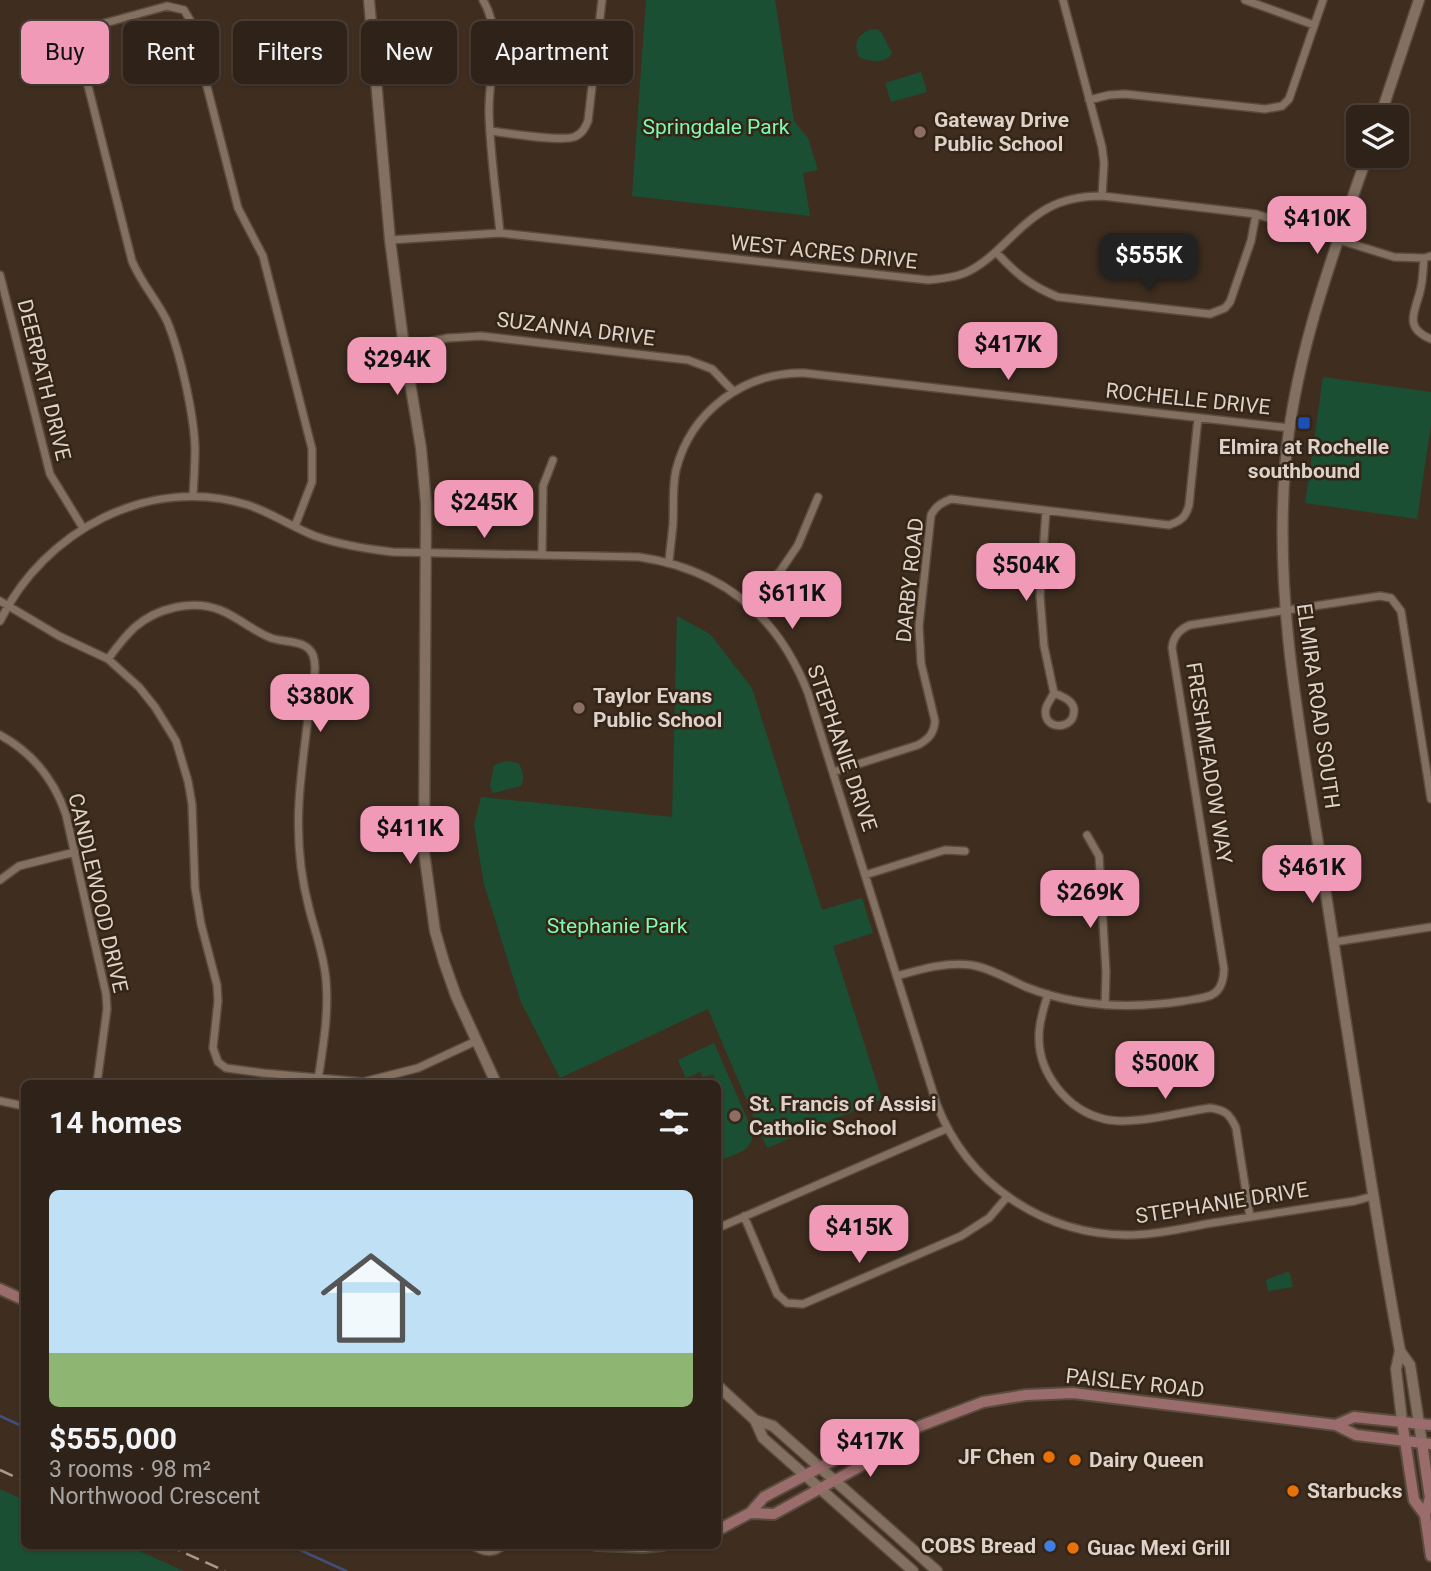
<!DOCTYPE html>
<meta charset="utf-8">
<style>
:root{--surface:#2f2218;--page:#372a21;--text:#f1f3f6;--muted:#a7a4a2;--line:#4a3f37;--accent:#f09ab7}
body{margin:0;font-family:Roboto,sans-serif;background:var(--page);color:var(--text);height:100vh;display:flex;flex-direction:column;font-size:26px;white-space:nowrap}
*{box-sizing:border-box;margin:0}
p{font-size:23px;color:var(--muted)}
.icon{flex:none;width:38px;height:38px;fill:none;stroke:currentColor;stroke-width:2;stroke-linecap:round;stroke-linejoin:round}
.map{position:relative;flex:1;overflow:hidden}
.drawer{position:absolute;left:21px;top:1080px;width:700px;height:469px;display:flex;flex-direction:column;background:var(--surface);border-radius:10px;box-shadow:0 2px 5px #0004,0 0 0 2px var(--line)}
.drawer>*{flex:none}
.hud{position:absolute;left:21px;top:21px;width:700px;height:63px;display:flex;gap:14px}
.buttons{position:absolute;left:1346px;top:105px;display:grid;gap:14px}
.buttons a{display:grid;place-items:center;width:63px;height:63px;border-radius:10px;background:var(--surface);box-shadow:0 2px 5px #0004,0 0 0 2px var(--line);font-size:35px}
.price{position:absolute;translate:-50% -60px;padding:0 16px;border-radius:14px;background:var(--accent);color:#111;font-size:23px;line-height:46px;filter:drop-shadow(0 2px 4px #0008)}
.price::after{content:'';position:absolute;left:50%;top:42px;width:21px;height:16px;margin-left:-10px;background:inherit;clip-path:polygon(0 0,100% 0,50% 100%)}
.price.on{background:#222;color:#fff}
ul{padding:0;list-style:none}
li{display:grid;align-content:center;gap:14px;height:371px;padding:0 28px}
li span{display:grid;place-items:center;height:217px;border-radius:10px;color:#555}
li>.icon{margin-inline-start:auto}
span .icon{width:126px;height:126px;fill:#fffc;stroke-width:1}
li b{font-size:30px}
h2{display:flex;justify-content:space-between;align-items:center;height:84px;padding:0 28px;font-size:30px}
.pill{padding:0 24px;border-radius:10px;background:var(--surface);box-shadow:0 2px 5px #0004,0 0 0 2px var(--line);font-size:24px;line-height:63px}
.pill.on{background:var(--accent);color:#111}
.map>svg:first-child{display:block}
</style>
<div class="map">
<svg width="1431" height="1571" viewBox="0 0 1431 1571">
<rect width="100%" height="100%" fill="#3f2e20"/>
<path fill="#1b4f33" d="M646 0H775L794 121 808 138 818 170 803 173 810 216 632 196Z
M877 29 881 32 892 53C886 64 869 62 859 57 852 41 860 30 877 29Z
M921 72 927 92 891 102 885 83Z
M1323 377 1431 392V424L1417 519 1305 503Z
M677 616 710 634 752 688 822 910 862 898 873 933 833 946 882 1099 767 1148 708 1009 560 1078 521 1002 484 884 474 825 481 797 672 817Z
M506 761 518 763C524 770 524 778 521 786L493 793 490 786 494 765Z
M714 1043 753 1132C752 1151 738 1153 723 1159L718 1146V1121L720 1119 718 1114V1100L723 1097 713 1074 703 1077 700 1072 686 1078 678 1060Z
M1287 1272 1290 1273 1293 1287 1268 1291 1266 1280Z
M0 1489 24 1500V1545H126L184 1571H0Z"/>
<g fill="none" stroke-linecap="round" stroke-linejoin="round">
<path stroke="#424e7b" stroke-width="2.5" d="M0 1416 24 1427
M289 1545 346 1571"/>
<g stroke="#594b3e" stroke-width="10">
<path id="minor" d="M483 0C504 36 488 74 489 113 490 152 496 193 500 233
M1063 0 1102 147 1104 163 1102 196
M1245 0 1314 25
M1089 100 1109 95 1125 94 1265 109 1282 106 1289 99 1323 0
M490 131C509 133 558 142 574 137 582 134 585 128 588 121L602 0
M390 240 500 233 928 280C940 279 953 278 965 273 979 267 993 255 1004 244 1036 213 1055 196 1102 196L1256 214 1394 257 1424 258 1431 256
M996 252C1016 274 1031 286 1058 297L1210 314 1225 308 1230 302 1251 241 1256 214
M1424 258C1423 268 1423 278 1421 287 1417 309 1401 327 1431 339
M0 275 50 474 83 528
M404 347 448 338 481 336 688 360 712 369 733 391
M193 496C194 480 195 464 195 448 194 414 180 352 167 321 157 300 141 283 132 261L79 50V41L87 28 167 6 184 10 190 20 238 208 263 256 312 449V482L295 526
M1046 511 1040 596 1044 646 1054 693C1052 697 1047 704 1046 708 1042 726 1063 731 1072 719 1079 704 1067 698 1054 693
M542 554 543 486 553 460
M669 562C670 549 672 536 673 524 674 506 672 487 676 470 691 411 744 372 804 373L1290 428
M0 601 59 636 108 659 139 687 155 707 176 741 188 781 192 804 195 888 201 924 217 985 218 1001 213 1048 218 1062 226 1068 263 1073 363 1082 418 1068 476 1041
M750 604 781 570 798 545 818 497
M0 621C44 531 149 474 248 505 272 513 292 527 315 536 340 545 367 549 393 552L639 557C721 569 778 615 808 693L937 1105C968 1184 1042 1234 1127 1235 1155 1235 1184 1228 1212 1223 1259 1216 1307 1208 1355 1201L1373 1196
M108 659C116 648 125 636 135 627 157 608 193 599 220 610 238 617 253 631 271 638 285 643 306 639 313 655 318 669 312 688 310 702 306 736 301 769 299 802 297 838 300 874 309 908 315 932 324 955 326 980 329 1013 323 1047 318 1080
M0 735C33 753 54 779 66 815L106 994 107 1009 97 1083
M833 772 918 745C929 739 934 733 935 721L921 663 919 626 931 515C936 506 941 503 951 499L1169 525C1181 521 1186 517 1189 505L1198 418
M1087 835 1099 856 1106 972 1105 1005
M865 875 945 850 965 851
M0 880 19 866 75 852
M1334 942 1431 927
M897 976C922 969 945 962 971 965 990 968 1008 979 1026 987 1076 1007 1131 1009 1184 1001 1208 997 1223 998 1224 969L1172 648C1173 637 1180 629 1190 625L1380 596 1391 598 1401 611 1431 799
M1048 994C1044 1007 1039 1021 1039 1036 1038 1073 1067 1110 1104 1119 1133 1126 1180 1112 1210 1108 1225 1110 1230 1114 1236 1128L1250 1217
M0 1101 24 1106
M744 1216 777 1294 787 1303 803 1304 961 1236 989 1218 1007 1197
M718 1228 946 1129
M471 1545C483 1552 493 1555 504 1545"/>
</g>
<g stroke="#594b3e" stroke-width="13">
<path id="tertiary" d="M369 0 390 240 404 347 421 448 426 504 424 852 435 931 444 962 456 996 496 1083
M1380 117 1419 0
M1367 156C1332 257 1293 361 1285 468 1274 606 1302 739 1323 875 1348 1034 1371 1193 1400 1351L1396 1369 1402 1421
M1400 1351 1410 1365 1422 1443
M718 1386 755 1420 763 1438 913 1571
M755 1420 773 1426 937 1571"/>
</g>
<g stroke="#594b3e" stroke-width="14">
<path id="secondary" d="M0 1289 24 1300
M1402 1421 1414 1500 1425 1515
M1336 1425 1354 1417 1431 1425
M1422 1443 1430 1498 1425 1515 1431 1556
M750 1513 774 1514 877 1457 896 1438 920 1426 983 1402 1026 1395 1073 1393 1336 1425 1356 1435 1431 1444
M718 1530 750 1513 764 1497 834 1460 874 1440 896 1438
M596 1545 643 1547 663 1545"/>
</g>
<use href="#minor" stroke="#837060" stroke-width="7"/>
<use href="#tertiary" stroke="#837060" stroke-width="10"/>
<use href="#secondary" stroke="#9a6c6b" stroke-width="10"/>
<path stroke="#a79a90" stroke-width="2.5" stroke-dasharray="14 7" stroke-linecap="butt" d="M0 1470 24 1481
M167 1545 225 1571"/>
</g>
<g fill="#8d6e63" stroke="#342516" stroke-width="2.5">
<circle cx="920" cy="132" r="7"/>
<circle cx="579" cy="708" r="7"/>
<circle cx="735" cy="1116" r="7"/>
</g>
<rect fill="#1a4fb4" stroke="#342516" stroke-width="2.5" x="1297" y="416" width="14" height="14" rx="3.5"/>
<g fill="#e8710a" stroke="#342516" stroke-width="2.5">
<circle cx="1049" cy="1457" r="7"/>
<circle cx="1075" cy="1460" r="7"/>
<circle cx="1293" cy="1491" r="7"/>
<circle cx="1073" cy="1548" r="7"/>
</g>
<circle fill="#3f7fe0" stroke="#342516" stroke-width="2.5" cx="1050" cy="1546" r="7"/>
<g text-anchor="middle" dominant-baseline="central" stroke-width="5" stroke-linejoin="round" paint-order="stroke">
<g font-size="21" font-weight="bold" fill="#ddd2c9" stroke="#342516" text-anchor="start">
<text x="934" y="120">Gateway Drive<tspan x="934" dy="24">Public School</tspan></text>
<text x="1304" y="447" text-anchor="middle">Elmira at Rochelle<tspan x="1304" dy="24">southbound</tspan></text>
<text x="593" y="696">Taylor Evans<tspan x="593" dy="24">Public School</tspan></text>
<text x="749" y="1104">St. Francis of Assisi<tspan x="749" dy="24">Catholic School</tspan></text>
<text x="1035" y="1457" text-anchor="end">JF Chen</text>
<text x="1089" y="1460">Dairy Queen</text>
<text x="1307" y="1491">Starbucks</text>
<text x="1036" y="1546" text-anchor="end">COBS Bread</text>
<text x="1087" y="1548">Guac Mexi Grill</text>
</g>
<g font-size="21" fill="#7bfcb3" stroke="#342516">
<text x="716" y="127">Springdale Park</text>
<text x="617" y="926">Stephanie Park</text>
</g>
<g font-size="21" fill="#ddd2c9" stroke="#342516">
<text transform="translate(824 252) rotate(6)">WEST ACRES DRIVE</text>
<text transform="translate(576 329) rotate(7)">SUZANNA DRIVE</text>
<text transform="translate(44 380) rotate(76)">DEERPATH DRIVE</text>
<text transform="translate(1188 399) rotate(6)">ROCHELLE DRIVE</text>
<text transform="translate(910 580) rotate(-84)">DARBY ROAD</text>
<text transform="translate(1318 706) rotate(82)">ELMIRA ROAD SOUTH</text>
<text transform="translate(842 748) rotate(71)">STEPHANIE DRIVE</text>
<text transform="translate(1209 763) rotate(81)">FRESHMEADOW WAY</text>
<text transform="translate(98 893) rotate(77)">CANDLEWOOD DRIVE</text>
<text transform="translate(1222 1203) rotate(-9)">STEPHANIE DRIVE</text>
<text transform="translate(1135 1383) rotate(6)">PAISLEY ROAD</text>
</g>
</g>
</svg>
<div class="buttons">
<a><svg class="icon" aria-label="layers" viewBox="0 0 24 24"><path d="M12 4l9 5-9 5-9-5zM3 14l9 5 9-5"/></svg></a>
</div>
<b class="price" style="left:1317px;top:256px">$410K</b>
<b class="price on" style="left:1149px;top:293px">$555K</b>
<b class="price" style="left:1008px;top:382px">$417K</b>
<b class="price" style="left:397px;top:397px">$294K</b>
<b class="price" style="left:484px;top:540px">$245K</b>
<b class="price" style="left:1026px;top:603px">$504K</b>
<b class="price" style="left:792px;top:631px">$611K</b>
<b class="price" style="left:320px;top:734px">$380K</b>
<b class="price" style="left:410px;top:866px">$411K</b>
<b class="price" style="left:1312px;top:905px">$461K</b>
<b class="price" style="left:1090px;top:930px">$269K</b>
<b class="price" style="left:1165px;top:1101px">$500K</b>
<b class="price" style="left:859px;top:1265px">$415K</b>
<b class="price" style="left:870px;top:1479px">$417K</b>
<div class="hud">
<a class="pill on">Buy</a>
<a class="pill">Rent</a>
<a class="pill">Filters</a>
<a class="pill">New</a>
<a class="pill">Apartment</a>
</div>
<section class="drawer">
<h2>14 homes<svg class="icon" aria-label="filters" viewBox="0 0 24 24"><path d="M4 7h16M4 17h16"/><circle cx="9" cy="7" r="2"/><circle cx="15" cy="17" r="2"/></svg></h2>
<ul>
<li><span style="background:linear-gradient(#bfe0f5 75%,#8fb573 0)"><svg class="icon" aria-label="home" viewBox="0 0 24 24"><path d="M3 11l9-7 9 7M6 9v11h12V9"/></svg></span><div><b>$555,000</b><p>3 rooms · 98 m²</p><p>Northwood Crescent</p></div></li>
</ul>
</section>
</div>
